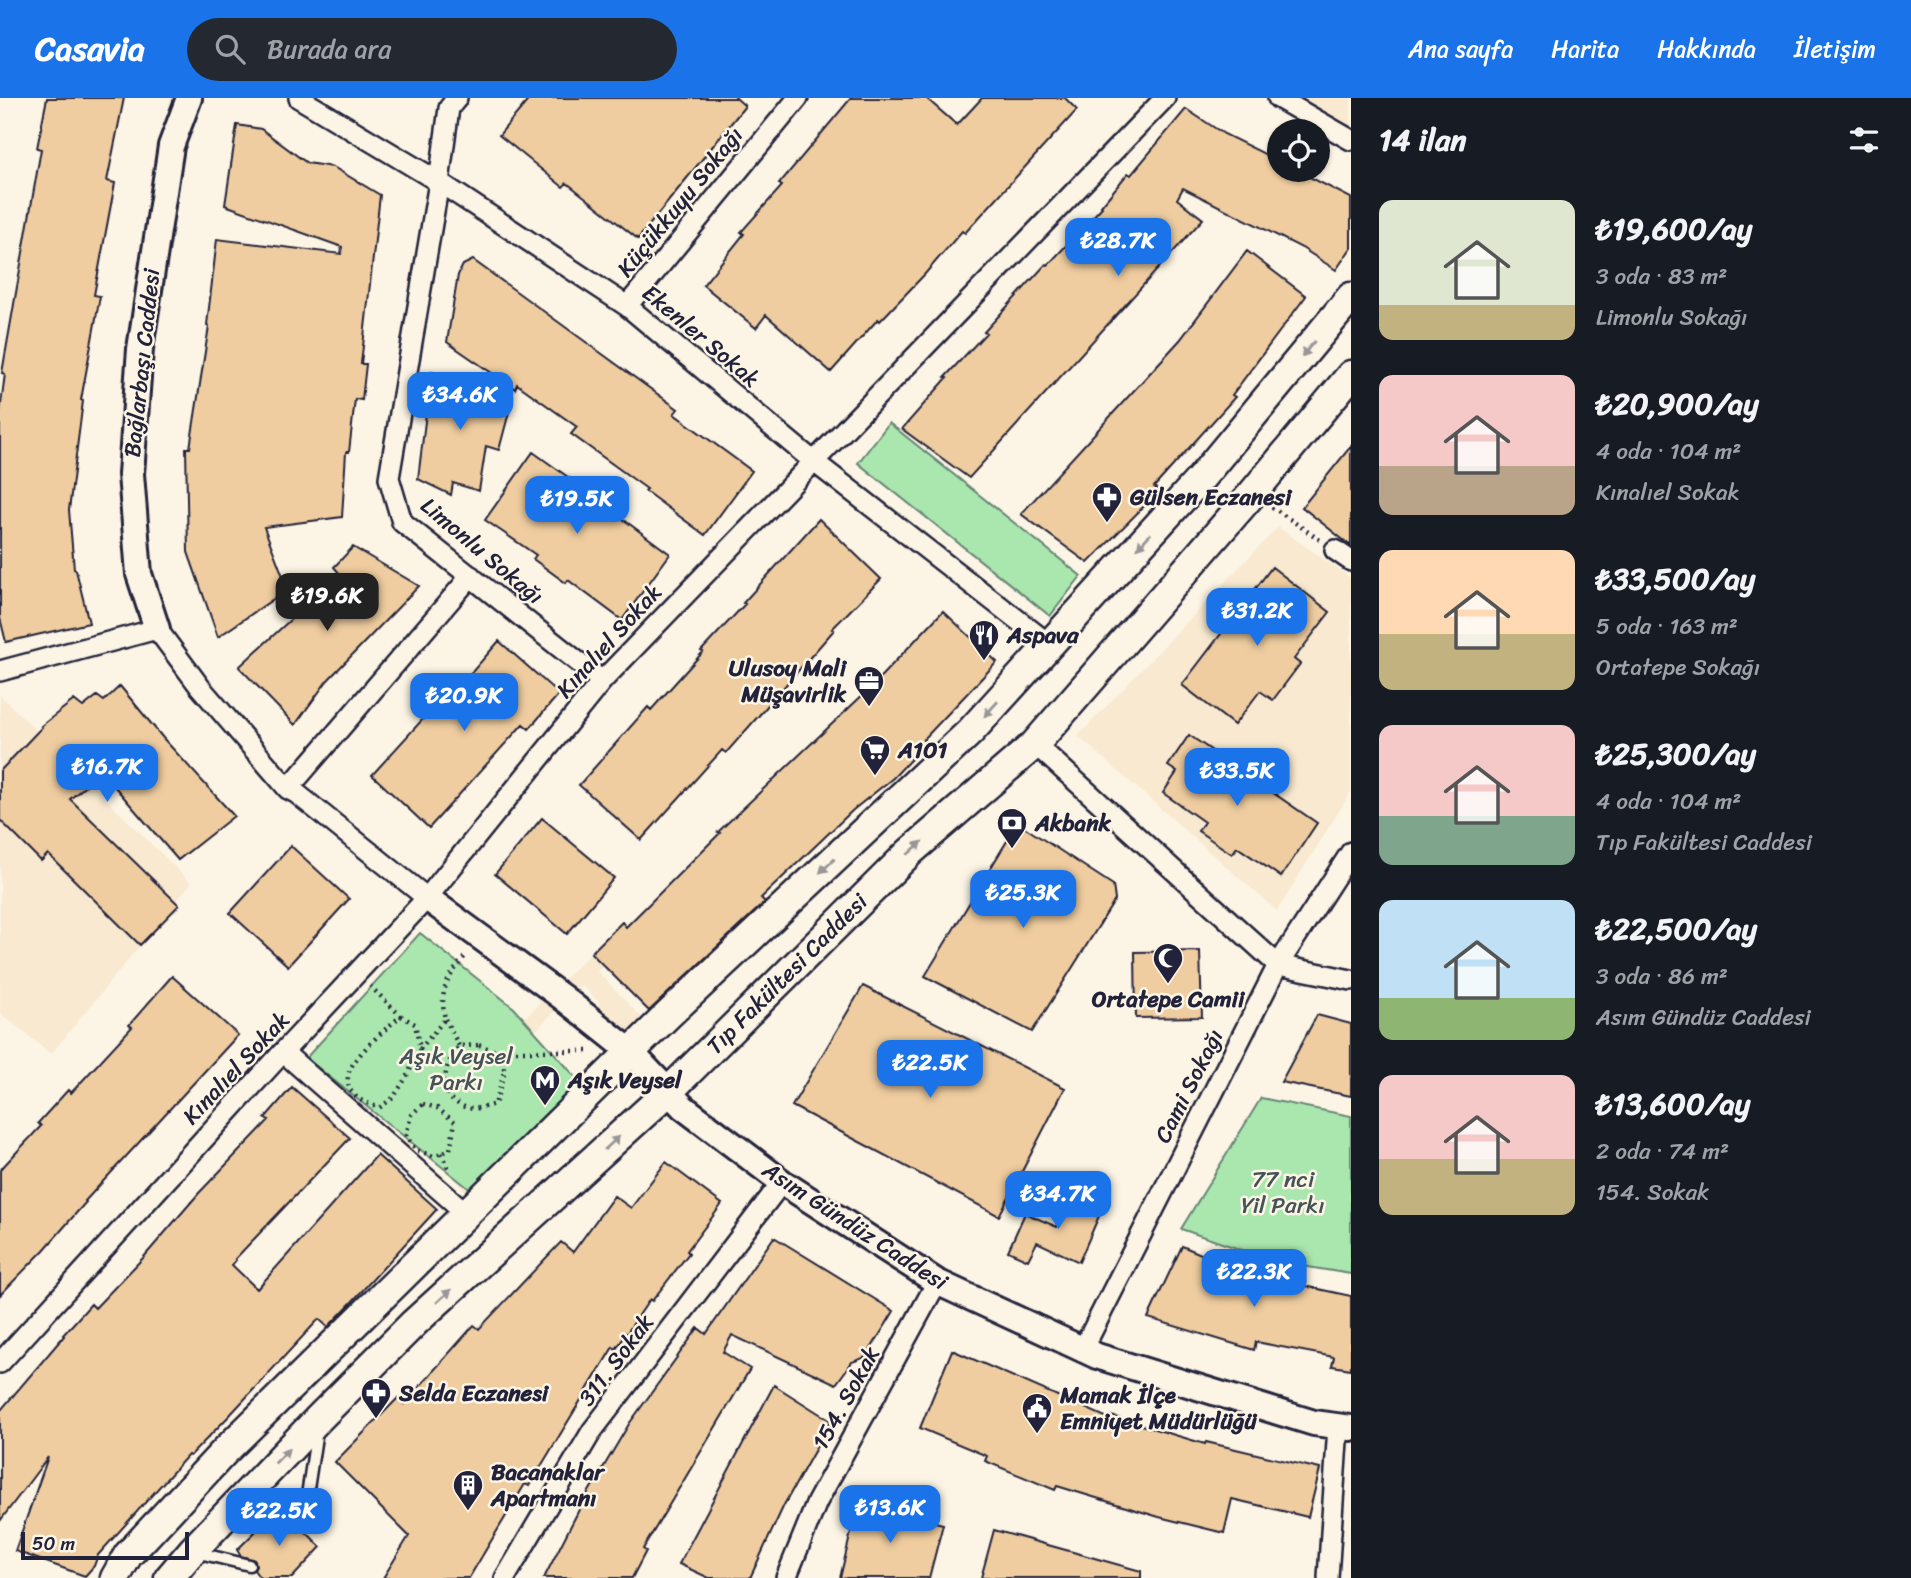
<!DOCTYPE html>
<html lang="tr">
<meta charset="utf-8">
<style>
:root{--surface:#171b24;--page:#242831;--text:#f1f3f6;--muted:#9ea1a6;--accent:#1a73e8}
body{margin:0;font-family:Sriracha,sans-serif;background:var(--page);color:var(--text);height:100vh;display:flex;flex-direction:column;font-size:26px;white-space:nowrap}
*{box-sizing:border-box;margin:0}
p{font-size:23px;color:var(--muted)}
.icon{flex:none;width:38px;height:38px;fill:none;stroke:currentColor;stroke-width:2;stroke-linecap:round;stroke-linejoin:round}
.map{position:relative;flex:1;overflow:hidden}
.panel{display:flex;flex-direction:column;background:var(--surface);width:560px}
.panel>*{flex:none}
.fabs{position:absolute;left:1267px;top:21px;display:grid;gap:14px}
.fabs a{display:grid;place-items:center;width:63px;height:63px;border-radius:50%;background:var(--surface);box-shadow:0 2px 5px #0004;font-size:35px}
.scale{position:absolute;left:21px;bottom:18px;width:168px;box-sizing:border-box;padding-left:7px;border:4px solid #22223b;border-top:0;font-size:19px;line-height:24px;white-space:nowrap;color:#22223b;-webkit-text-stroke:5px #fcf5e5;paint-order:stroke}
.price{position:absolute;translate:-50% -60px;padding:0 16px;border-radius:14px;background:var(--accent);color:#fff;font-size:23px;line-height:46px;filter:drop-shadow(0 2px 4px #0008)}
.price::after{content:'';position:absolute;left:50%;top:42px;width:21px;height:16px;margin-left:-10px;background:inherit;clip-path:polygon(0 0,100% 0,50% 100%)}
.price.on{background:#222;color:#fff}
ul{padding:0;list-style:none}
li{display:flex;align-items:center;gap:21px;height:175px;padding:0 28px}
li span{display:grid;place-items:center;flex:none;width:196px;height:140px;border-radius:14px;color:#555}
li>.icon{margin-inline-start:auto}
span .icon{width:84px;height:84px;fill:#fffc;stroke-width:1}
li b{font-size:30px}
h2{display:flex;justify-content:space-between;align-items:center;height:84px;padding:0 28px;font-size:30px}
header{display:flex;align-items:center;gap:42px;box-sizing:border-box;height:98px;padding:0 35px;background:var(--accent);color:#fff}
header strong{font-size:33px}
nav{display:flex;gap:38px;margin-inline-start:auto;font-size:24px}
.search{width:490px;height:63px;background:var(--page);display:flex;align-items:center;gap:18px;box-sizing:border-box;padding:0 24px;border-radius:38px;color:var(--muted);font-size:26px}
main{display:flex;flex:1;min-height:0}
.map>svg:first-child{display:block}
</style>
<header>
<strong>Casavia</strong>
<div class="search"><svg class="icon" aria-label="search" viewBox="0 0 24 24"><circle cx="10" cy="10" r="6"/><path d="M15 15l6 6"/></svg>Burada ara</div>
<nav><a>Ana sayfa</a><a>Harita</a><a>Hakkında</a><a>İletişim</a></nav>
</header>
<main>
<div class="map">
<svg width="1351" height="1480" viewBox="0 0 1351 1480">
<rect width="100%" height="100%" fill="#fcf5e5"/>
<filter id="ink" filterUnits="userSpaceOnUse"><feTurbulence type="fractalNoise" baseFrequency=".0143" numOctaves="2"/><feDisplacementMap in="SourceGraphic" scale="14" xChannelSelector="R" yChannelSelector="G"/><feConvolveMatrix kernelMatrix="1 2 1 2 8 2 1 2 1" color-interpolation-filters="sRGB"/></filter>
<g filter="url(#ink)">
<path fill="#f8e9d0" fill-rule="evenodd" d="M1300 0H1351V28Z
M1278 429 1351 480V694L1277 813 1078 638Z
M0 597 191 785 51 956 0 915Z
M603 843 615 855 597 873 647 925 666 907 677 918 459 1131 448 1119 469 1097 420 1046 398 1068 386 1055ZM581 887 600 905 590 913 599 931 615 922 632 939 567 1004 516 952ZM501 967 551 1019 486 1083 469 1065 480 1054 465 1039 453 1050 435 1031Z"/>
<path fill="#aae7ae" stroke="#668474" stroke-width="2" d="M889 325 1081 478 1050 518 858 365Z
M420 835 514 910 582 986 472 1093 306 960Z
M1261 1000 1351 1018V1176L1277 1164 1181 1131Z"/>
<path fill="#efcda0" stroke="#22223b" stroke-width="2" d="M47 0H124L107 83 115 85 94 197 100 198 81 302 83 303 69 412 74 471 76 472 89 525 6 544 0 520V314L5 276 2 275 41 51 37 50Z
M530 0H736L745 8 638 141 567 85 563 89 499 37Z
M851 0H926L957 27 982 0H1065L1077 12 965 135 962 133 924 177 880 223 878 221 831 274 766 217 756 230 703 187 744 136 741 134 782 88 779 86Z
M1186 11 1224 36 1279 63V72H1296L1351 100V150L1336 172 1302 150 1183 90 1177 101 1203 121 969 380 902 331 947 280 945 279 986 235 984 234 1046 166 1048 167 1102 109 1101 108 1128 75 1131 77Z
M237 27 261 31 307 65 333 69 380 97 361 266H366L362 302 355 301 349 354H346L342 419 264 429 288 491 218 539 188 454 186 350H190L209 228 207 227 217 141 341 156 342 149 225 107Z
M1247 153 1306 198 1232 297 1235 299 1154 389 1159 393 1088 465 1021 416 1180 242Z
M473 162 678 311 674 316 752 373 705 437 645 393 647 391 571 336 577 329 517 286 515 291 447 244 458 177 463 167Z
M431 274 513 299 499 352 486 348 479 393 453 385 451 397 418 381Z
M1351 348V448L1302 409Z
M533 354 617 414 616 416 670 456 622 522 568 482 566 485 533 461 536 457 485 422Z
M819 421 881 481 832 531 834 532 726 655 722 652 641 742 579 687 648 609 651 612 703 554 701 553 745 506 743 505Z
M353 449 419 488 327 583 295 627 239 569 340 476 334 469Z
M1272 469 1330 514 1294 561 1300 566 1273 602 1260 593 1234 627 1182 587Z
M943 513 997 564 923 642 926 645 893 680 853 712 761 800 765 804 649 913 591 855 622 824 626 829 720 735 718 734 869 591Z
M499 543 559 596 529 631 523 626 429 730 372 677 462 578 466 581Z
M120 588 163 640 234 718 178 762 102 674 70 701 179 807 140 847 48 756 41 763 0 722V673L42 629 41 628 74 602 83 609 97 598 104 603Z
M1189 637 1317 725 1281 779 1237 749 1232 756 1198 733 1204 724 1163 695 1177 674 1168 668Z
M542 720 614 780 567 836 495 776Z
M1018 725 1113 787 1115 802 1032 934 925 878Z
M291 748 349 801 288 868 230 815Z
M1200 853 1202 919 1136 920 1135 854Z
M172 878 238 937 85 1103 86 1104 44 1152 0 1197V1072L41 1028 38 1025 68 992 71 995 132 929 129 927Z
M863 888 1065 990 999 1118 792 1008Z
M1317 917 1351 926V998L1281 984Z
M292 989 350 1040 235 1161 236 1162 232 1167 257 1191 377 1057 437 1111 351 1205 328 1229 319 1221 228 1319 190 1358 188 1357 98 1457 94 1468 85 1478 15 1453 48 1359 0 1423V1313L64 1238 63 1237 91 1206 95 1210 143 1160 199 1095 269 1022 265 1020Z
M666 1064 722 1106 687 1153 689 1155 652 1203 650 1201 616 1251 613 1249 529 1388 525 1386 469 1480H383L409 1438 335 1364 398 1300 404 1306 474 1227 479 1231 561 1144 573 1154 614 1098 631 1110Z
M1071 1097 1102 1111 1079 1164 1037 1144 1028 1162 1008 1153 1025 1115 1057 1129Z
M774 1139 894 1213 866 1259 852 1264 836 1286 732 1237 723 1254 750 1271 643 1451 646 1453 632 1480H544L584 1402 629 1326 698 1230 706 1236Z
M1182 1148 1218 1163 1217 1166 1289 1190 1290 1185 1351 1198V1271L1332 1268 1334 1259 1256 1244 1254 1252 1148 1220Z
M952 1252 1110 1321 1111 1318 1205 1346 1206 1344 1320 1371 1308 1419 1232 1401 1224 1435 1159 1419 1057 1388 1055 1392 985 1363 987 1358 920 1330Z
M774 1287 831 1323 784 1407 750 1480H709L679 1466Z
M858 1405 943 1426 929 1480H840Z
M280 1409 289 1417 287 1422 289 1428 294 1429 299 1427 321 1449 292 1480H260L254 1472 256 1468 255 1462 241 1458 237 1452Z
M994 1432 1141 1473V1480H981Z"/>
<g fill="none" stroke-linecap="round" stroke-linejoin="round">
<g stroke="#22223b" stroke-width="15">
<path id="service" d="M294 1422 306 1404 317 1332
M195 1454 249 1467"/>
</g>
<g stroke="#22223b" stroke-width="24">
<path id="minor" d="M299 0 439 84 627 208 813 363 1050 547
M457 0 449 10 439 84 389 380 402 424 602 583
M1278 0 1351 42
M627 208 798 0
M1335 452 1351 463
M0 573 157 531 200 589 288 691 296 695 427 800
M1035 646 1278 867 1351 882
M288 691 471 478
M283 954 467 1116
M1083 1251 1278 867 1351 754
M0 1265 283 954 427 800 602 583 1165 0
M505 1480 592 1333 782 1084
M786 1480 817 1404 937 1184
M1328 1480 1338 1328"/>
</g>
<g stroke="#22223b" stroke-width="30">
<path id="tertiary" d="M157 531 139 476 131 376 140 251 171 48 189 0
M427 800 562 899 630 953 683 1009 782 1084 937 1184 1097 1258 1314 1325 1351 1330"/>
</g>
<g stroke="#22223b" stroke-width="33">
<path id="secondary" d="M115 1480 128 1457 225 1353 668 917 970 634 1201 380 1351 199
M169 1480 192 1453 319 1320 414 1225 669 993 910 754 1035 646 1252 396 1351 277"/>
</g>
<path stroke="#22223b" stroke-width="4.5" stroke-dasharray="2 5" stroke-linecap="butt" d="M1272 409 1320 442
M370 888 401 918
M401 918 415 926 420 951 406 980 393 1000 379 1010 358 1001 349 991C348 985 347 980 349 974 354 958 387 929 401 918Z
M445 921 459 948
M479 947 495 953 505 972 495 1006C473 1012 468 1014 448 999 443 975 445 968 459 948Z
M420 951 445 921C439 891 447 881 466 857
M495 953H592
M423 1006 437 1010 455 1024 450 1052 433 1058 416 1052 406 1038 411 1017Z
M441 1055 448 1070"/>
<use href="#service" stroke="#fcf5e5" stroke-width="10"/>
<use href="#minor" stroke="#fcf5e5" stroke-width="19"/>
<use href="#tertiary" stroke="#fcf5e5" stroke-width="24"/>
<use href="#secondary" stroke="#fcf5e5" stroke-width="28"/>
</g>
<defs><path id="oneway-solid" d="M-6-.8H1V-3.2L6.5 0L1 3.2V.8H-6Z" transform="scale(1.75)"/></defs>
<g fill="#9a9698">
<use href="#oneway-solid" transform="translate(1308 251) rotate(130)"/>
<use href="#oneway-solid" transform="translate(1144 443) rotate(132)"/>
<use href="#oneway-solid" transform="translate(991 611) rotate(132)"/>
<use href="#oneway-solid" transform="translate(915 750) rotate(-42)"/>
<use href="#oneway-solid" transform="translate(827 768) rotate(137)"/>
<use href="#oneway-solid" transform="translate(612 1045) rotate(-42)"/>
<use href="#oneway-solid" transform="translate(444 1198) rotate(-42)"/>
<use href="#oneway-solid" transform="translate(282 1358) rotate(-46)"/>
</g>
</g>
<defs>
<g id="pharmacy-pin" transform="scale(1.575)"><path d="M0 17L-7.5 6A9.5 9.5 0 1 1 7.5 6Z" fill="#22223b" stroke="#fcf5e5"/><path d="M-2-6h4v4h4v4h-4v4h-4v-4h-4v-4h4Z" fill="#fff"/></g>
<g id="restaurant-pin" transform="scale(1.575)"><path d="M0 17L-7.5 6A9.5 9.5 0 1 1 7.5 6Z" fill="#22223b" stroke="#fcf5e5"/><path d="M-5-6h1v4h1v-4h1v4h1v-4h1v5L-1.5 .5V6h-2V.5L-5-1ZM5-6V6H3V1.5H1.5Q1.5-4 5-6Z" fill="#fff"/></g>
<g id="office-pin" transform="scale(1.575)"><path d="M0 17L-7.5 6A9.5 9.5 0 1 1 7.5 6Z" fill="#22223b" stroke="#fcf5e5"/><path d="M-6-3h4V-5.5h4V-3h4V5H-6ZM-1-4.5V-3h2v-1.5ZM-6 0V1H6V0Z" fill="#fff"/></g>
<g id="supermarket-pin" transform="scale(1.575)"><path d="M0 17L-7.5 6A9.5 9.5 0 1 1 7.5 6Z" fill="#22223b" stroke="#fcf5e5"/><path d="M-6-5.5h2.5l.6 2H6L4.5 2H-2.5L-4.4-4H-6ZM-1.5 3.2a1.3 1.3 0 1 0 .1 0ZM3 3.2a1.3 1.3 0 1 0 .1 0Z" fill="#fff"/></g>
<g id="bank-pin" transform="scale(1.575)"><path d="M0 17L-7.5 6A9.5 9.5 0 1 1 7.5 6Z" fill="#22223b" stroke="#fcf5e5"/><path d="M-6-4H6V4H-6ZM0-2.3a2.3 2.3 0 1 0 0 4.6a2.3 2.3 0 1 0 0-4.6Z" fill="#fff"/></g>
<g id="mosque-pin" transform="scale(1.575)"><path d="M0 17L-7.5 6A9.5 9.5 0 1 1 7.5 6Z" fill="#22223b" stroke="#fcf5e5"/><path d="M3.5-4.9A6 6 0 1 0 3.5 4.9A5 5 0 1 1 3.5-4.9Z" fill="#fff"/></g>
<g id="metro-pin" transform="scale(1.575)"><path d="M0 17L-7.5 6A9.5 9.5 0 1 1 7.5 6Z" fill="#22223b" stroke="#fcf5e5"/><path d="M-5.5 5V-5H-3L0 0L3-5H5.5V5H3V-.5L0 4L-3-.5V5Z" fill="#fff"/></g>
<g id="civic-pin" transform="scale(1.575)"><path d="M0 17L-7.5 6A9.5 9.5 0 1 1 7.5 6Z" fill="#22223b" stroke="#fcf5e5"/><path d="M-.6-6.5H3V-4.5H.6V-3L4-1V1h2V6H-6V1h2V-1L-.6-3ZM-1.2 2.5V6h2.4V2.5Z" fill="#fff"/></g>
<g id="building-pin" transform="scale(1.575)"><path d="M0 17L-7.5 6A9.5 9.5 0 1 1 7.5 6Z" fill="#22223b" stroke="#fcf5e5"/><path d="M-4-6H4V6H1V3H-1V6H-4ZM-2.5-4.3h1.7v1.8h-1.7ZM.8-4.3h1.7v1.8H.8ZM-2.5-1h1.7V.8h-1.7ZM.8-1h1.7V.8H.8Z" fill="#fff"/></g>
</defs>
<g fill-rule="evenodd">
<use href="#pharmacy-pin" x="1107" y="399"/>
<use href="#restaurant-pin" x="984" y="537"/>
<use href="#office-pin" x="869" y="583"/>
<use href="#supermarket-pin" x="875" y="652"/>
<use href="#bank-pin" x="1012" y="725"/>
<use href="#mosque-pin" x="1168" y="860"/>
<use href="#metro-pin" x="545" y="982"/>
<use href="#pharmacy-pin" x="376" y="1295"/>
<use href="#civic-pin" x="1037" y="1310"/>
<use href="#building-pin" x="468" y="1387"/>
</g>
<g text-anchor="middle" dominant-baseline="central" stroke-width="5" stroke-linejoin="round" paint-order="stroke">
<g font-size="23" fill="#22223b" stroke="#fcf5e5">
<text transform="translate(680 104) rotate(-51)">Küçükkuyu Sokağı</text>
<text transform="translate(701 238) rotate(40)">Ekenler Sokak</text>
<text transform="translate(142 265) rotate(-84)">Bağlarbaşı Caddesi</text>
<text transform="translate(482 453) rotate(40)">Limonlu Sokağı</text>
<text transform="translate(609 543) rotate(-48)">Kınalıel Sokak</text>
<text transform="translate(787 876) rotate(-45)">Tıp Fakültesi Caddesi</text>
<text transform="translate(236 970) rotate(-47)">Kınalıel Sokak</text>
<text transform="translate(1189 988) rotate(-63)">Cami Sokağı</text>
<text transform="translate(855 1128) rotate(33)">Asım Gündüz Caddesi</text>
<text transform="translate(616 1262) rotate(-53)">311. Sokak</text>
<text transform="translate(846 1300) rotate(-61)">154. Sokak</text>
</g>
<g font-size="23" font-weight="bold" fill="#22223b" stroke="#fcf5e5" text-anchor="start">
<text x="1130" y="399">Gülsen Eczanesi</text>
<text x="1007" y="537">Aspava</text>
<text x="846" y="570" text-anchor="end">Ulusoy Mali<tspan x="846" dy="26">Müşavirlik</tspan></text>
<text x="898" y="652">A101</text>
<text x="1035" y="725">Akbank</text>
<text x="1168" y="901" text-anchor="middle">Ortatepe Camii</text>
<text x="568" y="982">Aşık Veysel</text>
<text x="399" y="1295">Selda Eczanesi</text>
<text x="1060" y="1297">Mamak İlçe<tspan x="1060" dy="26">Emniyet Müdürlüğü</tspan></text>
<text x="491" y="1374">Bacanaklar<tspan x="491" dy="26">Apartmanı</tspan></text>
</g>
<g font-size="23" fill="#445358" stroke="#fcf5e5">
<text x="456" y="958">Aşık Veysel<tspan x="456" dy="26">Parkı</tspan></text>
<text x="1283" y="1081">77 nci<tspan x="1283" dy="26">Yil Parkı</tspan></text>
</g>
</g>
</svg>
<div class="fabs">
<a><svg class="icon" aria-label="locate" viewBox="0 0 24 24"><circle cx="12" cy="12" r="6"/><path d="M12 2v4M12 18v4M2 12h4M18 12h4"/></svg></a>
</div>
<div class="scale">50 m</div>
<b class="price" style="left:1118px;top:180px">₺28.7K</b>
<b class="price" style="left:460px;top:334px">₺34.6K</b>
<b class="price" style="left:577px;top:438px">₺19.5K</b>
<b class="price on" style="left:327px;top:535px">₺19.6K</b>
<b class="price" style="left:1257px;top:550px">₺31.2K</b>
<b class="price" style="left:464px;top:635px">₺20.9K</b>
<b class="price" style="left:107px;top:706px">₺16.7K</b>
<b class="price" style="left:1237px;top:710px">₺33.5K</b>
<b class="price" style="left:1023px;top:832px">₺25.3K</b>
<b class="price" style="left:930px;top:1002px">₺22.5K</b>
<b class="price" style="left:1058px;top:1133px">₺34.7K</b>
<b class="price" style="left:1254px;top:1211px">₺22.3K</b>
<b class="price" style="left:890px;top:1447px">₺13.6K</b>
<b class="price" style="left:279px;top:1450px">₺22.5K</b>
</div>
<section class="panel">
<h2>14 ilan<svg class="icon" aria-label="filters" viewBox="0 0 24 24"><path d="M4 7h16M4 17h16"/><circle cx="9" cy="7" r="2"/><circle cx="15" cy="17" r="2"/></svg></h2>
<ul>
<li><span style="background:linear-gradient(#dfe7d0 75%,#c2b280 0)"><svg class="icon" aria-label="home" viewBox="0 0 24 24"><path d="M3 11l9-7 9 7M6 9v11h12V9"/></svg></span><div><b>₺19,600/ay</b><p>3 oda · 83 m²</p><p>Limonlu Sokağı</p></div></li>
<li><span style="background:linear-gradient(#f6c9c9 65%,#b9a48a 0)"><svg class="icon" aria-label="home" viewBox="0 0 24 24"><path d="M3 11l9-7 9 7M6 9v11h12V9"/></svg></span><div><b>₺20,900/ay</b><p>4 oda · 104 m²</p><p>Kınalıel Sokak</p></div></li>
<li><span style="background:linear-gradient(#ffd9b3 60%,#c2b280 0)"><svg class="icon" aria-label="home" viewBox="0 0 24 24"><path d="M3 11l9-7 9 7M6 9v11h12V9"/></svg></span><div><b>₺33,500/ay</b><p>5 oda · 163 m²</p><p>Ortatepe Sokağı</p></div></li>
<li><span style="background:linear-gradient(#f6c9c9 65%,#7fa58c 0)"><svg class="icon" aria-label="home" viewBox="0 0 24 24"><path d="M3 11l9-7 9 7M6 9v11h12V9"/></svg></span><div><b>₺25,300/ay</b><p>4 oda · 104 m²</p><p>Tıp Fakültesi Caddesi</p></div></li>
<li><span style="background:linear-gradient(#bfe0f5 70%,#8fb573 0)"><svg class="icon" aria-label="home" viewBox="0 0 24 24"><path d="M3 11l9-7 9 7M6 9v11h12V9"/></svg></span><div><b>₺22,500/ay</b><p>3 oda · 86 m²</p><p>Asım Gündüz Caddesi</p></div></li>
<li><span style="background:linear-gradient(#f6c9c9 60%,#c2b280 0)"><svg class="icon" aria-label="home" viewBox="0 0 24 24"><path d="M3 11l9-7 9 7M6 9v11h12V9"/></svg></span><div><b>₺13,600/ay</b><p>2 oda · 74 m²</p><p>154. Sokak</p></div></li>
</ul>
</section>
</main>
